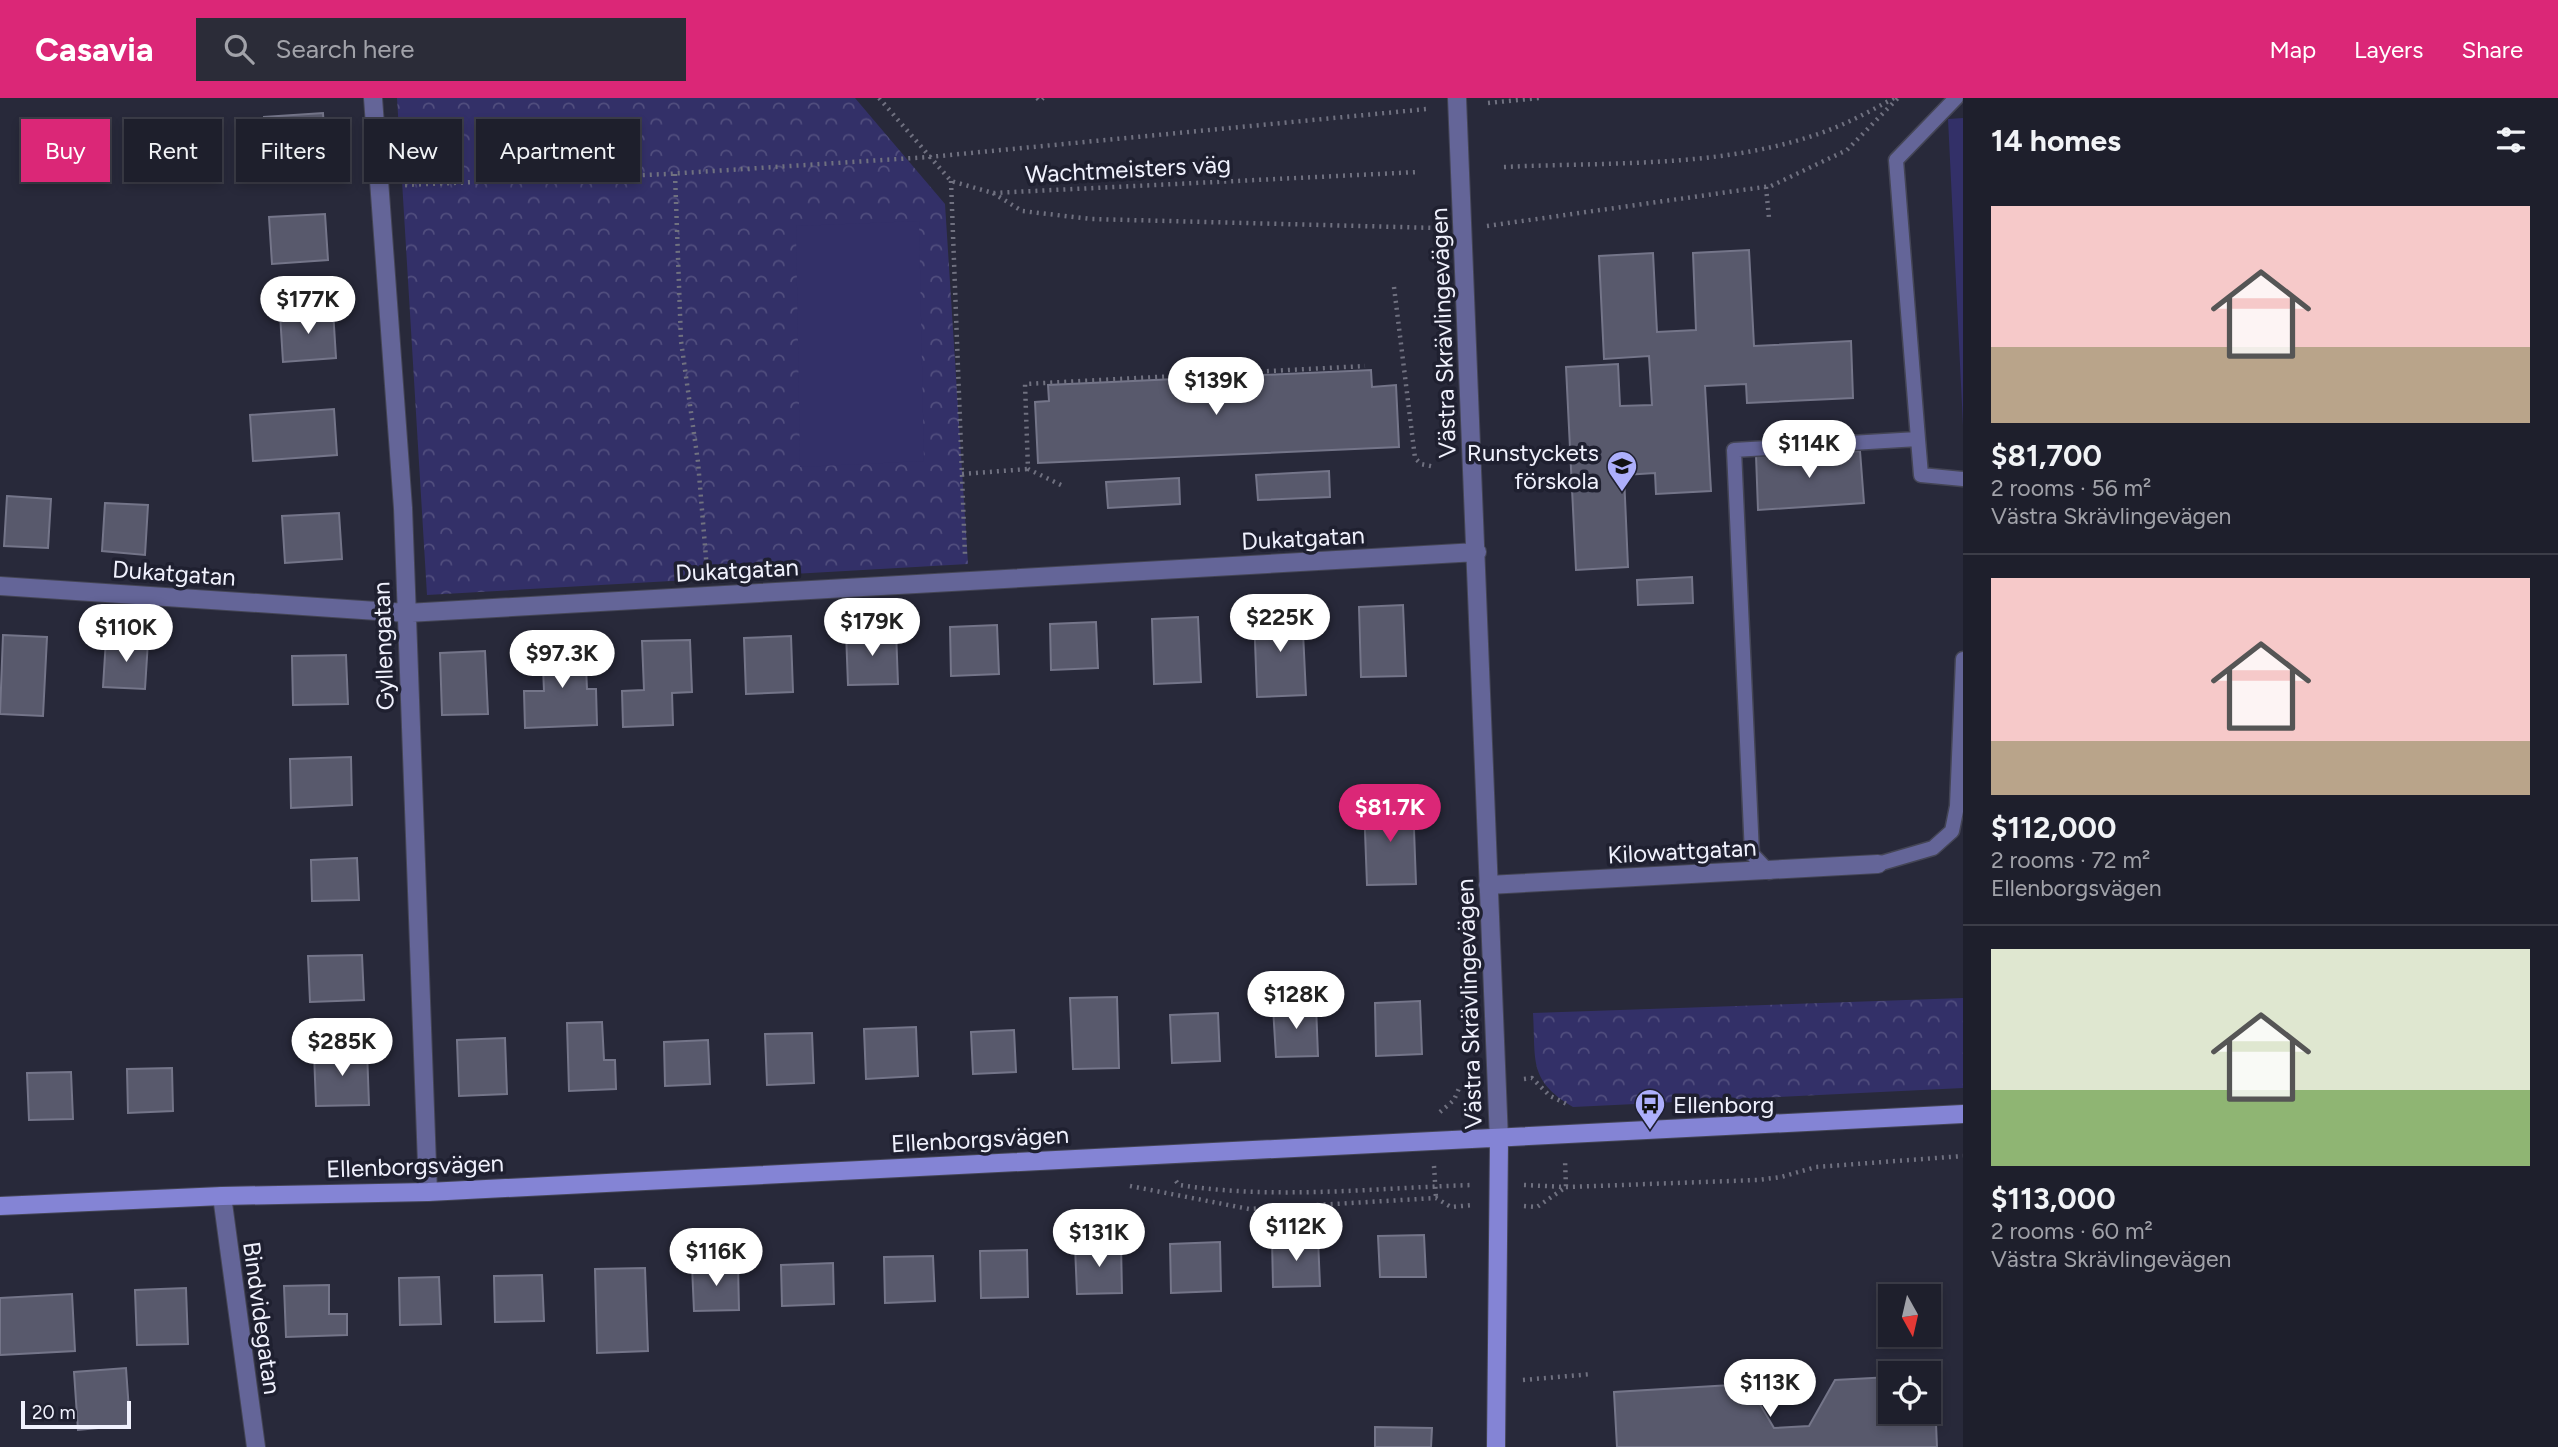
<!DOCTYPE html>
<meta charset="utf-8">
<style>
:root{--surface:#1e1f2c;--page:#2b2c38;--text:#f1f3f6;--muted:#a1a2a9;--line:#3c3d48;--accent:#db2777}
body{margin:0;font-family:Figtree,sans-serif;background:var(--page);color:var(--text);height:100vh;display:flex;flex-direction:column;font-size:26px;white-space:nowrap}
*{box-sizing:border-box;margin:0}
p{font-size:23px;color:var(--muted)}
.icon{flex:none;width:38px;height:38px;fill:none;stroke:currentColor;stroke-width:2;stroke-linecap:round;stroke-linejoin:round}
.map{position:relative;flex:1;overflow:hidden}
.drawer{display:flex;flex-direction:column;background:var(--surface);width:595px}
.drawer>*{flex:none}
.hud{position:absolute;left:21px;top:21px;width:665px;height:63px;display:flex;gap:14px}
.needle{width:46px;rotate:172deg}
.tools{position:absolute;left:1878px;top:1186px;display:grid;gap:14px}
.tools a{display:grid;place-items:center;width:63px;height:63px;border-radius:0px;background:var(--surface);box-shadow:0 4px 10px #0003,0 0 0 2px var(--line);font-size:35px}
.scale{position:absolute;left:21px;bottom:18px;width:110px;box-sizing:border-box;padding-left:7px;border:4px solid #f0f1fd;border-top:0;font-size:19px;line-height:24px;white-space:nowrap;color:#f0f1fd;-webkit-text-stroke:5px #1f2030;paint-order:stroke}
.price{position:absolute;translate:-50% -60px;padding:0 16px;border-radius:24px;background:#fff;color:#222;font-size:23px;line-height:46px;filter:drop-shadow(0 2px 4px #0008)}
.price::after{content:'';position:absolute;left:50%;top:42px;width:21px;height:16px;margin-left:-10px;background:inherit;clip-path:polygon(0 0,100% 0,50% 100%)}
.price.current{background:var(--accent);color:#fff}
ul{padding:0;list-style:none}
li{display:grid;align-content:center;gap:14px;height:371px;padding:0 28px}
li+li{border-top:2px solid var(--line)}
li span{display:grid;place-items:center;height:217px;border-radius:0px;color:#555}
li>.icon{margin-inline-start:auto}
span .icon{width:126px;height:126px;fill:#fffc;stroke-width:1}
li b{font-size:30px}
h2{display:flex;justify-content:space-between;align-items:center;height:84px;padding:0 28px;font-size:30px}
.pill{padding:0 24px;border-radius:0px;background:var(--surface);box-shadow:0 4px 10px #0003,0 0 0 2px var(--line);font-size:24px;line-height:63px}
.pill.current{background:var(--accent);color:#fff}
header{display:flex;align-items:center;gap:42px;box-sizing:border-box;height:98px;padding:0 35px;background:var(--accent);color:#fff}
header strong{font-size:33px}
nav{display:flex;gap:38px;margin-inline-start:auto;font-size:24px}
.search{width:490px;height:63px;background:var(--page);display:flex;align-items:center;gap:18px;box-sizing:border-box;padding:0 24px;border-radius:0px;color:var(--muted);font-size:26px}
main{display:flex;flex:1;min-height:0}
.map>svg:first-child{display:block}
</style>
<header>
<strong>Casavia</strong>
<div class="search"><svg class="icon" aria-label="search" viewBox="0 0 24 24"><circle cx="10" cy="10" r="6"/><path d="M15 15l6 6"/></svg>Search here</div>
<nav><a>Map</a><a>Layers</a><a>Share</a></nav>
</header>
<main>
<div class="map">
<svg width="1963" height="1349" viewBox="0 0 1963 1349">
<defs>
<pattern id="forest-crowns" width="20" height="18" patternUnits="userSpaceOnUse" patternTransform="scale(1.75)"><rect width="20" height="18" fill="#333068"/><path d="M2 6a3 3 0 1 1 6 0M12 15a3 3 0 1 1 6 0" fill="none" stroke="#514e7e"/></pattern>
</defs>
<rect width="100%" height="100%" fill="#28293a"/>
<path fill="url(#forest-crowns)" d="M397 0H855L945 106 968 466 427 497Z
M1963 900V990L1573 1009C1528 982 1536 963 1533 915Z"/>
<path fill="#333068" d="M1963 20V328L1948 21Z
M919 123 924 363 800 369 796 128Z"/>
<path fill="#58596c" stroke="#747589" stroke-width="2" d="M323 15 326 65 267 69 264 19Z
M325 116 328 162 272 166 269 119Z
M1749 152 1754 248 1851 243 1853 300 1747 305 1746 286 1705 288 1711 393 1656 396 1655 375 1624 377 1628 469 1576 472 1566 269 1618 266 1620 308 1652 307 1649 258 1604 261 1599 158 1653 155 1657 234 1696 232 1693 155Z
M333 212 336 260 283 264 280 216Z
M1371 272 1372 289 1396 287 1399 349 1038 365 1035 304 1049 303 1048 287Z
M334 311 337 357 253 363 250 317Z
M1860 353 1864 405 1758 412 1756 357Z
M1329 373 1330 399 1258 402 1256 377Z
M1179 380 1180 406 1108 410 1106 384Z
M7 398 51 401 48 450 4 448Z
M105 405 148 407 145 457 102 453Z
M339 415 342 461 285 465 282 418Z
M1692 479 1693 505 1638 507 1637 482Z
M1403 507 1406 578 1361 579 1359 509Z
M1302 513 1306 597 1257 599 1254 515Z
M1198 519 1201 584 1154 586 1152 521Z
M1096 524 1098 570 1051 572 1050 526Z
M997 527 999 576 951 578 950 529Z
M896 532 898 586 848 587 846 534Z
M3 537 47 539 43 618 0 616Z
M791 538 793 594 746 596 744 540Z
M106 541 148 543 145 591 103 589Z
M690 542 692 594 672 595 673 627 623 629 622 593 644 592 642 543Z
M585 545 587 591H596L597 627 525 630 524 593H544L542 546Z
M485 553 488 616 442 617 440 555Z
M346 557 348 606 293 607 292 558Z
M351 659 352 707 291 710 290 661Z
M1413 704 1416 786 1367 787 1364 706Z
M357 760 359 802 312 803 311 762Z
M362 857 364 902 310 904 308 858Z
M1117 899 1119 970 1073 971 1070 900Z
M1420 903 1422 956 1376 958 1375 905Z
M1316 907 1318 958 1276 959 1273 909Z
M1218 915 1220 963 1172 965 1170 917Z
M602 924 604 962H615L616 991 569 993 567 925Z
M916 929 918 978 866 981 864 931Z
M1014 932 1016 974 973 976 971 934Z
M812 935 814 985 767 987 765 936Z
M505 940 507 996 459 998 457 942Z
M708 942 710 986 665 988 664 944Z
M367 952 369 1007 316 1008 314 954Z
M172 970 173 1013 128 1015 127 971Z
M71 974 73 1021 29 1022 27 975Z
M1424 1137 1426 1179H1380L1378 1138Z
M1318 1140 1320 1188 1273 1189 1272 1141Z
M1220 1144 1221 1193 1171 1195 1170 1146Z
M1121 1146 1122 1195 1077 1196 1075 1148Z
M1027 1152 1028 1199 981 1200 980 1153Z
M933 1158 935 1203 885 1205 884 1159Z
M833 1165 834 1206 782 1208 781 1167Z
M738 1167 739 1212 694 1213 692 1168Z
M645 1170 648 1253 597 1255 595 1171Z
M542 1177 544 1223 495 1224 494 1178Z
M439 1179 441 1226 400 1227 399 1180Z
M329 1187V1216H347V1237L286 1239 284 1188Z
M186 1190 188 1246 137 1247 135 1192Z
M72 1196 75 1253 0 1257V1200Z
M126 1270 130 1327 78 1332 74 1274Z
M1928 1277H1934L1937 1349H1617L1614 1294 1748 1286 1774 1330 1809 1328 1835 1282 1890 1279V1314H1928Z
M1375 1329 1432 1330 1431 1349H1375Z"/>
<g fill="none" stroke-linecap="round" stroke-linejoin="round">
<g stroke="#444555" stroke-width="17">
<path id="lane" d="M1918 341 1921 377 1963 381
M1878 766 1933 750 1952 733 1957 708 1963 561
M1769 774 1752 756 1734 352 1918 341 1896 62 1956 0"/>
</g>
<g stroke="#444555" stroke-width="20">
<path id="street" d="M373 0 403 410 428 1094
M1457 0 1499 1042
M0 488 407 515 1477 454
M1488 787 1878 766
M222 1098 256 1349"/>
</g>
<g stroke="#444555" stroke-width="20">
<path id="secondary" d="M0 1108 222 1098 428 1094 1963 1016
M1496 1349 1499 1042"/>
</g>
<path stroke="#707180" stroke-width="4.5" stroke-dasharray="2 5" stroke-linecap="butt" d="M879 0 951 83 993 95 1418 74
M1037 0 1040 3 1043 0
M1488 5 1539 0
M1504 69C1605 64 1715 70 1812 38 1841 29 1867 15 1894 0
M675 76 681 243 698 364 707 472
M951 83 965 457
M405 87 667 76 929 59 1427 11
M1766 89 1769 120
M993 95 1022 113 1091 121 1437 130
M1487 128 1771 88 1847 52 1898 0
M1394 189 1415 360 1421 366 1435 369
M962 376 1028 371
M1061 387 1028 371 1025 286 1365 268
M1524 981 1532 980 1550 998 1569 1007
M1440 1014 1454 1002 1460 988 1470 987
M1434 1068 1436 1100
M1176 1083 1179 1087C1276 1102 1375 1090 1473 1087
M1524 1087 1566 1089 1758 1082 1781 1079 1816 1069 1963 1058
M1130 1088 1249 1111 1436 1100 1451 1109 1473 1107
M1524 1108 1537 1109 1566 1089 1565 1062
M1523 1282 1592 1276"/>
<use href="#lane" stroke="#646598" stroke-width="14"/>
<use href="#street" stroke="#646598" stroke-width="18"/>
<use href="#secondary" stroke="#8484d5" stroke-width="18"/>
</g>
<defs>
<g id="school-pin" transform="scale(1.575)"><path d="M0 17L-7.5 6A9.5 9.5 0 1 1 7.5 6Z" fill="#adaffb" stroke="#1f2030"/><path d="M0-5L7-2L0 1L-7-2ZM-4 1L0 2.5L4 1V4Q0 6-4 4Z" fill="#111"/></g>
<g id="bus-pin" transform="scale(1.575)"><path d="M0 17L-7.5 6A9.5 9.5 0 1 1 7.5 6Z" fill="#adaffb" stroke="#1f2030"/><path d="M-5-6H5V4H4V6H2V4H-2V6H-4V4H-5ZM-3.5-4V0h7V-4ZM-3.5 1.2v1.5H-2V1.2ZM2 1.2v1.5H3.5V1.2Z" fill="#111"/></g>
</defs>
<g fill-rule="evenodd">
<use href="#school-pin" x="1622" y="368"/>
<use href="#bus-pin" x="1650" y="1006"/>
</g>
<g text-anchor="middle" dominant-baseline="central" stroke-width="7" stroke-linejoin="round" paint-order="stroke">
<g font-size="24" fill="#f0f1fd" stroke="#1f2030">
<text transform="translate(1128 71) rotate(-3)">Wachtmeisters väg</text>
<text transform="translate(1443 235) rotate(-92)">Västra Skrävlingevägen</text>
<text transform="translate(1303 440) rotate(-3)">Dukatgatan</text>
<text transform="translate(737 472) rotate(-3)">Dukatgatan</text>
<text transform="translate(174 475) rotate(4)">Dukatgatan</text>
<text transform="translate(383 548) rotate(-92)">Gyllengatan</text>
<text transform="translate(1682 753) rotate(-3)">Kilowattgatan</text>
<text transform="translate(1469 906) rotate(-92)">Västra Skrävlingevägen</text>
<text transform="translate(980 1041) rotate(-3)">Ellenborgsvägen</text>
<text transform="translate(415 1068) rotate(-2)">Ellenborgsvägen</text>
<text transform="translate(262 1220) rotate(82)">Bindvidegatan</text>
</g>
<g font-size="24" fill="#f0f1fd" stroke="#1f2030" text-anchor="end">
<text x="1599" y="354">Runstyckets<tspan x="1599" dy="28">förskola</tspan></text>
<text x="1673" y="1006" text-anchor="start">Ellenborg</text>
</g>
</g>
</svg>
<div class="tools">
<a><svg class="needle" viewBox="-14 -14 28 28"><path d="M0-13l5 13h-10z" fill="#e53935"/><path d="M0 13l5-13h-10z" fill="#a1a2a9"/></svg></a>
<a><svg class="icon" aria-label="locate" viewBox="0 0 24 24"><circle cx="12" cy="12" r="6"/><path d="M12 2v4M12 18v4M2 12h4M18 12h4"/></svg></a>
</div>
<div class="scale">20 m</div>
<b class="price" style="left:308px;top:238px">$177K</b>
<b class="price" style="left:1216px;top:319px">$139K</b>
<b class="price" style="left:1809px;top:382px">$114K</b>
<b class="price" style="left:1280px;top:556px">$225K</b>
<b class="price" style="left:872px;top:560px">$179K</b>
<b class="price" style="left:126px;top:566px">$110K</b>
<b class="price" style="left:562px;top:592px">$97.3K</b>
<b class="price current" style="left:1390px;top:746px">$81.7K</b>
<b class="price" style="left:1296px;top:933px">$128K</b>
<b class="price" style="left:342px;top:980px">$285K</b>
<b class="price" style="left:1296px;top:1165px">$112K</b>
<b class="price" style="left:1099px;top:1171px">$131K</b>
<b class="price" style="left:716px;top:1190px">$116K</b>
<b class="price" style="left:1770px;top:1321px">$113K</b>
<div class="hud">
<a class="pill current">Buy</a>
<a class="pill">Rent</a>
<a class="pill">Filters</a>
<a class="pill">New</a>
<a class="pill">Apartment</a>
</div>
</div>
<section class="drawer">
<h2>14 homes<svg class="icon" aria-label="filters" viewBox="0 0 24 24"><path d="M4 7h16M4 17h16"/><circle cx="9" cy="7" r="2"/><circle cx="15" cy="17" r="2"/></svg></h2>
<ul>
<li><span style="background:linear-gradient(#f6c9c9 65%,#b9a48a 0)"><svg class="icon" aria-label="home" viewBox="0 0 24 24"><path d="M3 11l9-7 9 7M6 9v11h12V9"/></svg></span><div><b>$81,700</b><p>2 rooms · 56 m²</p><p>Västra Skrävlingevägen</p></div></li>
<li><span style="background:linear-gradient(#f6c9c9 75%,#b9a48a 0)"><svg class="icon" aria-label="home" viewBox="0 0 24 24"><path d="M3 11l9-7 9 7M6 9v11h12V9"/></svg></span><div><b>$112,000</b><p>2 rooms · 72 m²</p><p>Ellenborgsvägen</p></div></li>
<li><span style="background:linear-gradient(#dfe7d0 65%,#8fb573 0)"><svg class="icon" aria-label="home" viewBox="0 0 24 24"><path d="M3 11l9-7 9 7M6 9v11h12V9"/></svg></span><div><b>$113,000</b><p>2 rooms · 60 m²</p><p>Västra Skrävlingevägen</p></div></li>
</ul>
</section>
</main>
